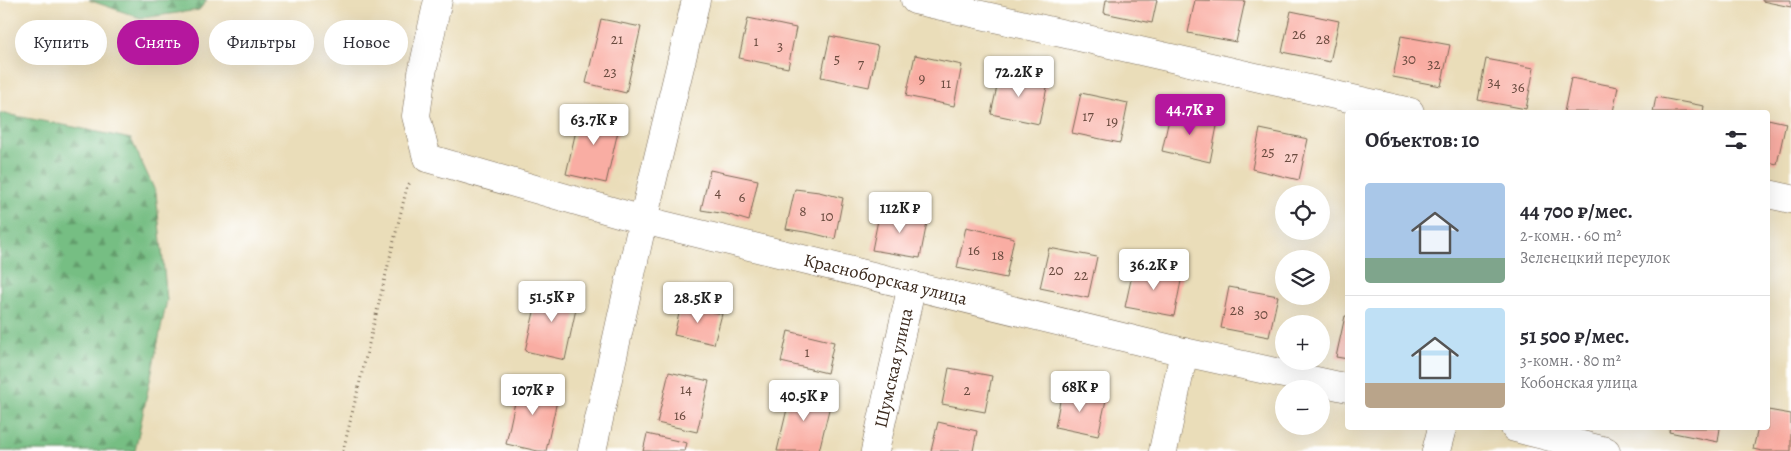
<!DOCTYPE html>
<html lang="ru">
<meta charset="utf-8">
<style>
:root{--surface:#fff;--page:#f7f7f7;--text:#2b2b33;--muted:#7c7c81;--line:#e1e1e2;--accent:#b5179e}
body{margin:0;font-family:Alegreya,serif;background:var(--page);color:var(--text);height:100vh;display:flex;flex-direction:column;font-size:19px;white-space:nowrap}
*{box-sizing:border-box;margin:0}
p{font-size:16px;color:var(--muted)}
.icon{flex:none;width:28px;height:28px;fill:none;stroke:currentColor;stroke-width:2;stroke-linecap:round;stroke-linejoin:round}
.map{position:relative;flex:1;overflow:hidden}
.details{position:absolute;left:1345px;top:110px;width:425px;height:320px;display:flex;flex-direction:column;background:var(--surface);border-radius:5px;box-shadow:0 5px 20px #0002}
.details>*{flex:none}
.top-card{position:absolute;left:15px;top:20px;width:475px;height:45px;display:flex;gap:10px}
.tools{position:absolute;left:1275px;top:185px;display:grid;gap:10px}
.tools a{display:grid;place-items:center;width:55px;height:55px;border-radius:50%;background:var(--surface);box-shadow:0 5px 20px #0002;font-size:25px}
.price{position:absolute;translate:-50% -42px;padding:0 11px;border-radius:5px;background:#fff;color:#222;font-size:16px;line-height:32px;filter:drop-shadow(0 1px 2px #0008)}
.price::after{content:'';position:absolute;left:50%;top:30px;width:15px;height:11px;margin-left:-8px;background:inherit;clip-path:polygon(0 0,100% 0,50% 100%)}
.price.selected{background:var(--accent);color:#fff}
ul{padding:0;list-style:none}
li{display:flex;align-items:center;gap:15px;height:125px;padding:0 20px}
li+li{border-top:1px solid var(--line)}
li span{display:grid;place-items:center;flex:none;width:140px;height:100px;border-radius:5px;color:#555}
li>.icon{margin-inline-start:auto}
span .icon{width:60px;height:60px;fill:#fffc;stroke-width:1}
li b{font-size:21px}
h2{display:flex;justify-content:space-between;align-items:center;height:60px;padding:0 20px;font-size:21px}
.chip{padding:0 18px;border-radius:22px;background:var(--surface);box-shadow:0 5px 20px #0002;font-size:18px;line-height:45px}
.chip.selected{background:var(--accent);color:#fff}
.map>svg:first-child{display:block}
</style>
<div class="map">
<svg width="1791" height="451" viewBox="0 0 1791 451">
<defs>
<pattern id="forest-firs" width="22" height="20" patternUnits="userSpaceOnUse" patternTransform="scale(1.25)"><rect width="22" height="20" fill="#76be83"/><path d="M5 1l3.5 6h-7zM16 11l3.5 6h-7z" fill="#629b6b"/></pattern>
</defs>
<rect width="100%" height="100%" fill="#fff"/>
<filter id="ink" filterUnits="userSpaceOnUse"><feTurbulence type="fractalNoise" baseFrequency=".02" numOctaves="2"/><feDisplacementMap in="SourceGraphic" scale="10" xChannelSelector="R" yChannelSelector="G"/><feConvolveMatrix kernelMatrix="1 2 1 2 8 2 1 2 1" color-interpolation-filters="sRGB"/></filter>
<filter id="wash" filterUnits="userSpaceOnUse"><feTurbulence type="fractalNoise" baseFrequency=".0096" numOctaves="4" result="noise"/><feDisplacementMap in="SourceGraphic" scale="20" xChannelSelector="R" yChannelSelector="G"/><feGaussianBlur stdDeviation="1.12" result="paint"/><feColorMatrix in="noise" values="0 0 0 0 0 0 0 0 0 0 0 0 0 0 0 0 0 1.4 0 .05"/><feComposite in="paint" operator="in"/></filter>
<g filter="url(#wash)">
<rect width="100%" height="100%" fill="#eaddb9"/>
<path fill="url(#forest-firs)" stroke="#587450" d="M89 0H207L199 10 141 18Z
M0 113 74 127 131 139 156 193 167 300 135 451H0Z"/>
<g id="blocks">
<path fill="#f9ada3" d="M1106 0H1157L1152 23 1104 13Z
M1195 0 1245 1 1236 42 1188 33Z
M1762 0H1791V7L1762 1Z
M1291 11 1339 21 1330 62 1282 52Z
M748 18 796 28 788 68 739 58Z
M601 19 641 27 626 93 586 83Z
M830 36 878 46 869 87 821 77Z
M1401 36 1450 45 1441 86 1393 77Z
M915 55 962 65 954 106 906 96Z
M1486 59 1534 68 1526 109 1478 100Z
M1000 73 1048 83 1039 124 991 114Z
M1571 78 1618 87 1613 112H1564Z
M1081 93 1128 103 1120 143 1072 133Z
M1656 97 1704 106 1703 112H1653Z
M581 109 621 118 606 183 566 174Z
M1171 110 1218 121 1210 162 1162 151Z
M1768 119 1786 123 1777 164 1768 162Z
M1260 129 1308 139 1299 180 1252 169Z
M710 170 758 180 749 221 726 214 701 210Z
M795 189 819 192 843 198 835 239 811 233 786 229Z
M880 210 928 217 920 258 872 250Z
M966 227 1014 238 1006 278 957 268Z
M1049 248 1097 257 1088 298 1040 288Z
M1134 266 1182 276 1174 316 1125 307Z
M540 286 579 295 565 360 525 351Z
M1229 287 1278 296 1269 337 1221 328Z
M681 305 722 314 714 344 674 335Z
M1345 316H1348V359L1336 357Z
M788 331 834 342 827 373 781 362Z
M949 368 992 376 985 412 942 404Z
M669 372 709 381 697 432 657 423Z
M520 379 560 387 546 451H538L506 444Z
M792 388 832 397 819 451H777Z
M1062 391 1106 400 1098 436 1055 427Z
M1768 410 1791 414V451H1762L1753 449 1758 428H1768Z
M938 422 977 431 973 451H931Z
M1670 428H1720L1718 442 1669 432Z
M647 434 687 443 685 451H643Z"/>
</g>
</g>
<g filter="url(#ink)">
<use href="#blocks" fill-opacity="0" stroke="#786954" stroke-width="1"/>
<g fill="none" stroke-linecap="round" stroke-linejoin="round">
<g stroke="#786954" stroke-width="29">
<g id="minor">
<path id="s1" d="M438 0 422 73 416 116 427 158 643 220 1184 352 1348 388"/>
<path d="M915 0 1410 112"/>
<path d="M1768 194 1791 199"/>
<path d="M1515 428 1606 451"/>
<path d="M592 451 643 220 696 0"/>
<path id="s2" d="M875 451 912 285"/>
<path d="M1163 451 1184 352"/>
<path d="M1436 451 1442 428"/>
</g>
</g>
<path stroke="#786954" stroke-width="3" stroke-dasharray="1 4" stroke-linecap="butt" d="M343 451 407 187 411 181"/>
<use href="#minor" stroke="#fff" stroke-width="28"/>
</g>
</g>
<g text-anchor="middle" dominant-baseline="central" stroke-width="5" stroke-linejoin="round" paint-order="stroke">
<g font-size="15" fill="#6a4b3f">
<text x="1299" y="34">26</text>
<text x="617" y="39">21</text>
<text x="1323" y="39">28</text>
<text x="756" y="41">1</text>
<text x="780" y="46">3</text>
<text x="837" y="59">5</text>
<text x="1409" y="59">30</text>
<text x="861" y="64">7</text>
<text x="1434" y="64">32</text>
<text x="610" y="72">23</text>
<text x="922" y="78">9</text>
<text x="1494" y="82">34</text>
<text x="946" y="83">11</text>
<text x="1518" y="87">36</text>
<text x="1088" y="116">17</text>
<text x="1112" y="121">19</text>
<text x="1268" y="152">25</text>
<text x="1291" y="157">27</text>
<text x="718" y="192">4</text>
<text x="742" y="197">6</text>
<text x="803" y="211">8</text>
<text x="827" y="216">10</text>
<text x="974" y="250">16</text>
<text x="998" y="255">18</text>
<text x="1056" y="270">20</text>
<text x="1081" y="275">22</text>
<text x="1237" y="310">28</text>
<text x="1261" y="314">30</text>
<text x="807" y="352">1</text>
<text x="686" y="389">14</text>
<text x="967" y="390">2</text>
<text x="680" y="415">16</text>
</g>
<g font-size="18" fill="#3b2a1e" stroke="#fff">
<text stroke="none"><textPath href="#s1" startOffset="636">Красноборская улица</textPath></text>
<text stroke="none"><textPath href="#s2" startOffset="85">Шумская улица</textPath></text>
</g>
</g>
</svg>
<div class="tools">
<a><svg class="icon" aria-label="locate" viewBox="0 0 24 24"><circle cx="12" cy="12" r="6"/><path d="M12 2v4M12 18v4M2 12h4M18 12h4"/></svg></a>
<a><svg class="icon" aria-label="layers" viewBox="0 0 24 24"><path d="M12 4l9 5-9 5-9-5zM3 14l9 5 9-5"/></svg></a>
<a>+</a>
<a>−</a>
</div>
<b class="price" style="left:1019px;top:98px">72.2K ₽</b>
<b class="price selected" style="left:1190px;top:136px">44.7K ₽</b>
<b class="price" style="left:594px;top:146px">63.7K ₽</b>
<b class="price" style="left:900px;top:234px">112K ₽</b>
<b class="price" style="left:1154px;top:291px">36.2K ₽</b>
<b class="price" style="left:552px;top:323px">51.5K ₽</b>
<b class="price" style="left:698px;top:324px">28.5K ₽</b>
<b class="price" style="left:1080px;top:413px">68K ₽</b>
<b class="price" style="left:533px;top:416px">107K ₽</b>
<b class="price" style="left:804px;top:422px">40.5K ₽</b>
<div class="top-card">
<a class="chip">Купить</a>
<a class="chip selected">Снять</a>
<a class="chip">Фильтры</a>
<a class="chip">Новое</a>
</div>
<section class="details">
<h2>Объектов: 10<svg class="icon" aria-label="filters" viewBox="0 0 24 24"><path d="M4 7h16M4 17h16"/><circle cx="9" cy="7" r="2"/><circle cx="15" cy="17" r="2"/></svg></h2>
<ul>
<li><span style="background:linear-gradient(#a9c7e8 75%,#7fa58c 0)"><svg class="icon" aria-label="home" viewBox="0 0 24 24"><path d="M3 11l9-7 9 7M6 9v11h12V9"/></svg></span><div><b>44 700 ₽/мес.</b><p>2-комн. · 60 m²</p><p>Зеленецкий переулок</p></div></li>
<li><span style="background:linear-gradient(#bfe0f5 75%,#b9a48a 0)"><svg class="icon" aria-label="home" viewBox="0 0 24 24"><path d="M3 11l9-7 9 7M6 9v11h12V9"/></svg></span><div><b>51 500 ₽/мес.</b><p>3-комн. · 80 m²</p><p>Кобонская улица</p></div></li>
</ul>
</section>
</div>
